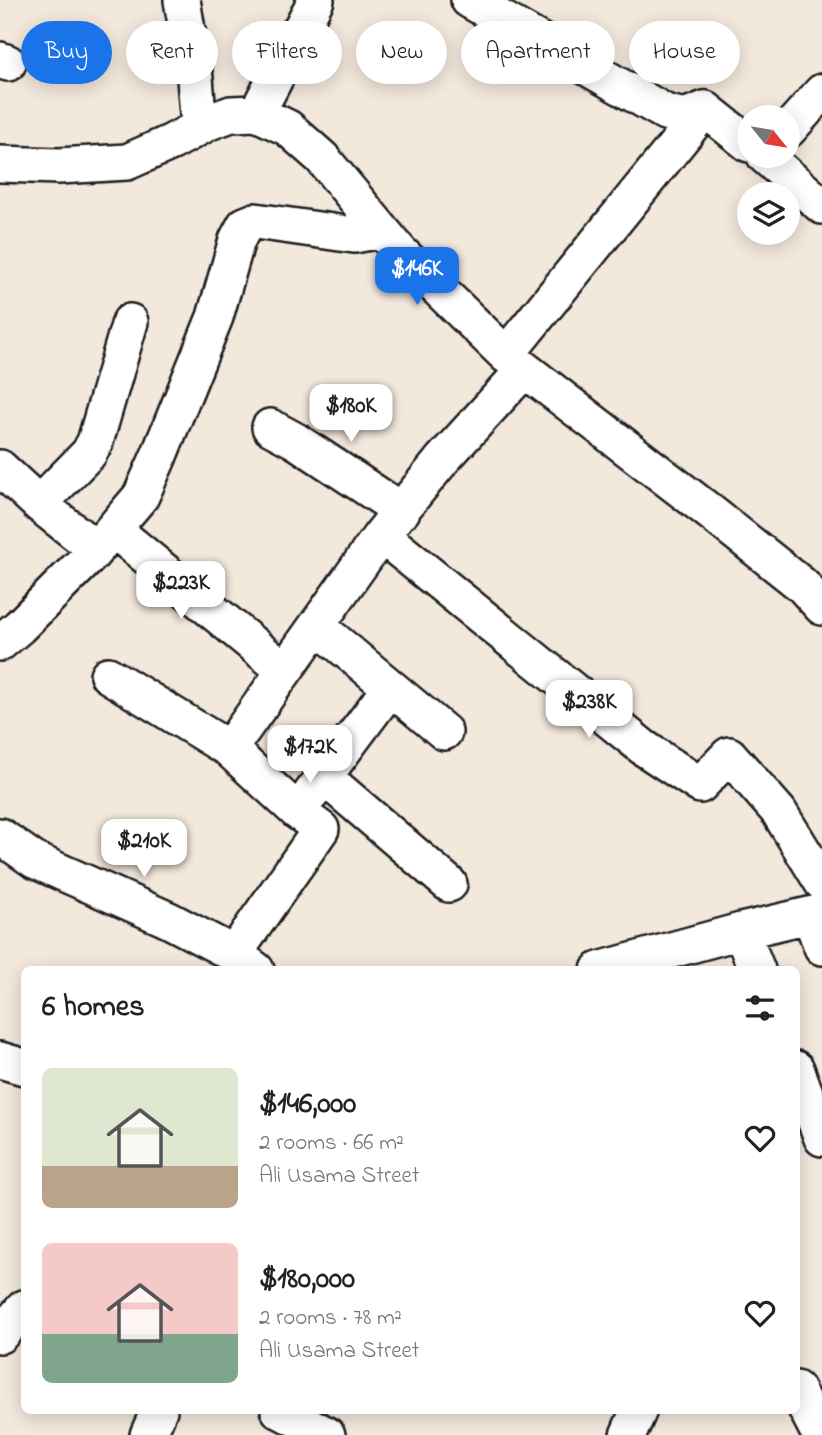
<!DOCTYPE html>
<meta charset="utf-8">
<style>
:root{--surface:#fff;--page:#f6f6f6;--text:#222;--muted:#767676;--accent:#1a73e8}
body{margin:0;font-family:"Indie Flower",sans-serif;background:var(--page);color:var(--text);height:100vh;display:flex;flex-direction:column;font-size:26px;white-space:nowrap}
*{box-sizing:border-box;margin:0}
p{font-size:23px;color:var(--muted)}
.icon{flex:none;width:38px;height:38px;fill:none;stroke:currentColor;stroke-width:2;stroke-linecap:round;stroke-linejoin:round}
.map{position:relative;flex:1;overflow:hidden}
.side{position:absolute;left:21px;top:966px;width:779px;height:448px;display:flex;flex-direction:column;background:var(--surface);border-radius:10px;box-shadow:0 4px 18px #0003}
.side>*{flex:none}
.guide{position:absolute;left:21px;top:21px;width:780px;height:63px;display:flex;gap:14px}
.needle{width:46px;rotate:120deg}
.fabs{position:absolute;left:737px;top:105px;display:grid;gap:14px}
.fabs a{display:grid;place-items:center;width:63px;height:63px;border-radius:50%;background:var(--surface);box-shadow:0 4px 18px #0003;font-size:35px}
.price{position:absolute;translate:-50% -60px;padding:0 16px;border-radius:14px;background:#fff;color:#222;font-size:23px;line-height:46px;filter:drop-shadow(0 2px 4px #0008)}
.price::after{content:'';position:absolute;left:50%;top:42px;width:21px;height:16px;margin-left:-10px;background:inherit;clip-path:polygon(0 0,100% 0,50% 100%)}
.price.selected{background:var(--accent);color:#fff}
ul{padding:0;list-style:none}
li{display:flex;align-items:center;gap:21px;height:175px;padding:0 21px}
li span{display:grid;place-items:center;flex:none;width:196px;height:140px;border-radius:10px;color:#555}
li>.icon{margin-inline-start:auto}
span .icon{width:84px;height:84px;fill:#fffc;stroke-width:1}
li b{font-size:30px}
h2{display:flex;justify-content:space-between;align-items:center;height:84px;padding:0 21px;font-size:30px}
.pill{padding:0 24px;border-radius:32px;background:var(--surface);box-shadow:0 4px 18px #0003;font-size:24px;line-height:63px}
.pill.selected{background:var(--accent);color:#fff}
.map>svg:first-child{display:block}
</style>
<div class="map">
<svg width="822" height="1435" viewBox="0 0 822 1435">
<rect width="100%" height="100%" fill="#f3e8dc"/>
<filter id="ink" filterUnits="userSpaceOnUse"><feTurbulence type="fractalNoise" baseFrequency=".0143" numOctaves="2"/><feDisplacementMap in="SourceGraphic" scale="14" xChannelSelector="R" yChannelSelector="G"/><feConvolveMatrix kernelMatrix="1 2 1 2 8 2 1 2 1" color-interpolation-filters="sRGB"/></filter>
<g filter="url(#ink)">
<g fill="none" stroke-linecap="round" stroke-linejoin="round">
<g stroke="#1c1c1c" stroke-width="40">
<path id="minor" d="M182 0 195 78 199 127
M469 0 665 112 684 117 705 109 749 144
M0 60 8 63
M257 113 316 0
M788 130 822 92
M765 156 822 206
M0 164 59 166 127 162 172 142 209 122 231 114 257 113 288 128 322 158 399 251 506 355 705 508 802 585 822 607
M506 355 705 109
M270 427 296 441 402 511
M0 468 39 504 96 549
M39 504 89 453 95 442 130 322
M113 529 284 670
M381 535 644 748 700 785 729 755 779 812 822 882
M317 626 444 732
M0 643 19 627 91 555 141 496 158 458 215 317 237 240 245 225 255 221 354 235 381 230
M108 675 229 749 298 812 321 829 234 954
M229 749 381 535 442 460 524 370
M324 777 449 884
M311 794 390 688
M0 836 34 860 169 920 234 954 256 970
M810 915 822 947
M741 931 757 970
M599 970 741 931 822 912
M0 1060 24 1067
M796 1069 822 1138
M0 1335 24 1308
M796 1389 820 1435
M279 1410 327 1435
M148 1435 159 1410
M628 1435 639 1410"/>
</g>
<use href="#minor" stroke="#fff" stroke-width="35"/>
</g>
</g>
</svg>
<div class="fabs">
<a><svg class="needle" viewBox="-14 -14 28 28"><path d="M0-13l5 13h-10z" fill="#e53935"/><path d="M0 13l5-13h-10z" fill="#767676"/></svg></a>
<a><svg class="icon" aria-label="layers" viewBox="0 0 24 24"><path d="M12 4l9 5-9 5-9-5zM3 14l9 5 9-5"/></svg></a>
</div>
<b class="price selected" style="left:417px;top:307px">$146K</b>
<b class="price" style="left:351px;top:444px">$180K</b>
<b class="price" style="left:181px;top:621px">$223K</b>
<b class="price" style="left:589px;top:740px">$238K</b>
<b class="price" style="left:310px;top:785px">$172K</b>
<b class="price" style="left:144px;top:879px">$210K</b>
<div class="guide">
<a class="pill selected">Buy</a>
<a class="pill">Rent</a>
<a class="pill">Filters</a>
<a class="pill">New</a>
<a class="pill">Apartment</a>
<a class="pill">House</a>
</div>
<section class="side">
<h2>6 homes<svg class="icon" aria-label="filters" viewBox="0 0 24 24"><path d="M4 7h16M4 17h16"/><circle cx="9" cy="7" r="2"/><circle cx="15" cy="17" r="2"/></svg></h2>
<ul>
<li><span style="background:linear-gradient(#dfe7d0 70%,#b9a48a 0)"><svg class="icon" aria-label="home" viewBox="0 0 24 24"><path d="M3 11l9-7 9 7M6 9v11h12V9"/></svg></span><div><b>$146,000</b><p>2 rooms · 66 m²</p><p>Ali Usama Street</p></div><svg class="icon" aria-label="heart" viewBox="0 0 24 24"><path d="M12 20l-8-8c-3-5 5-10 8-4 3-6 11-1 8 4z"/></svg></li>
<li><span style="background:linear-gradient(#f6c9c9 65%,#7fa58c 0)"><svg class="icon" aria-label="home" viewBox="0 0 24 24"><path d="M3 11l9-7 9 7M6 9v11h12V9"/></svg></span><div><b>$180,000</b><p>2 rooms · 78 m²</p><p>Ali Usama Street</p></div><svg class="icon" aria-label="heart" viewBox="0 0 24 24"><path d="M12 20l-8-8c-3-5 5-10 8-4 3-6 11-1 8 4z"/></svg></li>
</ul>
</section>
</div>
